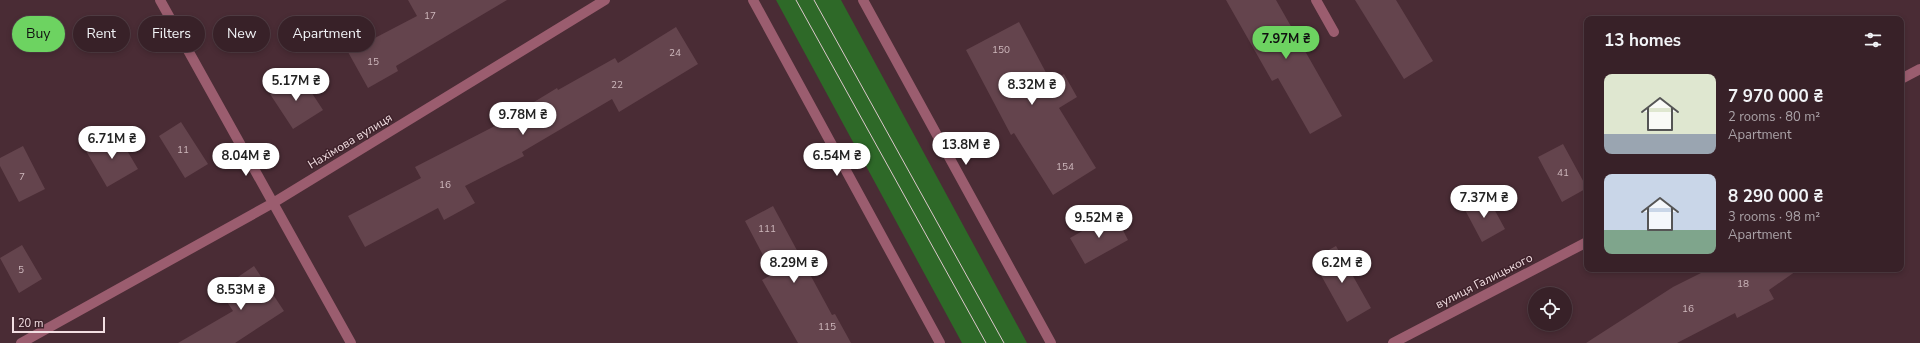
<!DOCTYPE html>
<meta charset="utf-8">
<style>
:root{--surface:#382128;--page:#3f2930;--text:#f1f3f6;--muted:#aba3a8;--line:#523e45;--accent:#6dd361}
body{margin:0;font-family:"Nunito Sans",sans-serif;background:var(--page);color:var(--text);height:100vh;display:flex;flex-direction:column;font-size:15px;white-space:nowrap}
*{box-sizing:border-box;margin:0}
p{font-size:13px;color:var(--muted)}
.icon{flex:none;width:22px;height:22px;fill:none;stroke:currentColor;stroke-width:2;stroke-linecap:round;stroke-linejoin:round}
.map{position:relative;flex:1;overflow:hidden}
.sheet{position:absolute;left:1584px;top:16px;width:320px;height:256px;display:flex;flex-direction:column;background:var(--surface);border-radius:8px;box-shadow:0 2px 6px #0003,0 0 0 1px var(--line)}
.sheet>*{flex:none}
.guide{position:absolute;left:12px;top:16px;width:380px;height:36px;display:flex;gap:8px}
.fabs{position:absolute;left:1528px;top:287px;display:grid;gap:8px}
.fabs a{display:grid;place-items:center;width:44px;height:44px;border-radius:50%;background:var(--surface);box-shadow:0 2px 6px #0003,0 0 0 1px var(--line);font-size:20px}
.scale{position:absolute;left:12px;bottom:10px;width:93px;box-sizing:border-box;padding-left:4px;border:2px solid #f2dee2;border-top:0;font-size:11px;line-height:14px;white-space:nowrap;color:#f2dee2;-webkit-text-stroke:3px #3f222b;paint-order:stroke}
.price{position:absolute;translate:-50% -34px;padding:0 9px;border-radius:14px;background:#fff;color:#222;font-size:13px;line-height:26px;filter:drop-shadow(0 1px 2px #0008)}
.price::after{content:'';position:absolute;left:50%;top:24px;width:12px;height:9px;margin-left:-6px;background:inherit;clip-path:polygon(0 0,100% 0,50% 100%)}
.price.active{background:var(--accent);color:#111}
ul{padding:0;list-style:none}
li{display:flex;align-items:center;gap:12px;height:100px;padding:0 20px}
li span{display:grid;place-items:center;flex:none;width:112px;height:80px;border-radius:8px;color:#555}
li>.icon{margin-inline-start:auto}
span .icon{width:48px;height:48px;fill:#fffc;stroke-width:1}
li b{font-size:17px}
h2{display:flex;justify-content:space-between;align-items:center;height:48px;padding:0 20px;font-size:17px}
.chip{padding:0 14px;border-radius:18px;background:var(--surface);box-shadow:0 2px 6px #0003,0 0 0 1px var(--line);font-size:14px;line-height:36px}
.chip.active{background:var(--accent);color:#111}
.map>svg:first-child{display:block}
</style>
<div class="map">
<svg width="1920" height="343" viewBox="0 0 1920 343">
<rect width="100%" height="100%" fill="#4a2c35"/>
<path fill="#2e6928" d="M776 0H841L1027 343H962Z"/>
<path fill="#64444d" d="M408 0H507L396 66 398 71 368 88 348 52 417 16Z
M1226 0H1276L1342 116 1310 134 1278 78 1272 81Z
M1355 0H1396L1433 61 1404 79Z
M1019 22 1051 82 1064 74 1077 97 1059 108 1096 168 1053 195 1014 133 1011 135 966 50Z
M676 27 698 64 619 112 612 99 522 152 524 156 465 186 475 203 444 220 438 208 365 247 348 216 421 178 415 167 536 105 534 102 557 88 558 90 615 58 618 63Z
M300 75 323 110 293 129 270 94Z
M181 122 208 164 185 178 159 136Z
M116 132 138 169 107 187 86 151Z
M1563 144 1587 188 1562 202 1538 157Z
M23 146 45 189 19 202 0 166V158Z
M1487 196 1505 229 1482 242 1464 208Z
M773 206 832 315 835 314 851 343H798L762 280 773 274 745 221Z
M1114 213 1128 240 1085 264 1070 238Z
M22 245 42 279 19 293 0 258Z
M1336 246 1371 308 1347 322 1312 259Z
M254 266 284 311 235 343H178L233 311 219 290Z
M1709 269H1799L1769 290 1774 299 1737 318 1735 313 1677 343H1586L1673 287Z"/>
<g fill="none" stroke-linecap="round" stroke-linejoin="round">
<path stroke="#9b5d6f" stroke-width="10" d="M160 0 351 343
M753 0 940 343
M863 0 1051 343
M1316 0 1334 32
M1901 79 1920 69
M21 343 273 203 605 0
M1393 343 1587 242"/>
<path stroke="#dcc7cc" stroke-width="1" d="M796 0 986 343
M814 0 1004 343"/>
</g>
<g text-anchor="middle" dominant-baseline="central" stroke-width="3" stroke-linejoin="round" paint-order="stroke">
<g font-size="10" fill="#ceb8bd">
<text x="430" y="16">17</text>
<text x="1001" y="50">150</text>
<text x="675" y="53">24</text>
<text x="373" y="62">15</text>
<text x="617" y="85">22</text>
<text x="183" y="150">11</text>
<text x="1065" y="167">154</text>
<text x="1563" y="173">41</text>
<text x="22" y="177">7</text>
<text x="445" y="185">16</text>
<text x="767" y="229">111</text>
<text x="21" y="270">5</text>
<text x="1743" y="284">18</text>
<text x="1688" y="309">16</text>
<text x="827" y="327">115</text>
</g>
<g font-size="12" fill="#f2dee2" stroke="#3f222b">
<text transform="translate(350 141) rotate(-31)">Нахімова вулиця</text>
<text transform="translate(1484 281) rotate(-27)">вулиця Галицького</text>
</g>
</g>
</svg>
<div class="fabs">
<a><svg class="icon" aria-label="locate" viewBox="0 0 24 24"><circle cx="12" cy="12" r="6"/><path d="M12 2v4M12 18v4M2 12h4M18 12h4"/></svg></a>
</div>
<div class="scale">20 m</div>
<b class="price active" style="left:1286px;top:60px">7.97M ₴</b>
<b class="price" style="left:296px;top:102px">5.17M ₴</b>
<b class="price" style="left:1032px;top:106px">8.32M ₴</b>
<b class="price" style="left:523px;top:136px">9.78M ₴</b>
<b class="price" style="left:112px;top:160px">6.71M ₴</b>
<b class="price" style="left:966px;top:166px">13.8M ₴</b>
<b class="price" style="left:246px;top:177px">8.04M ₴</b>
<b class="price" style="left:837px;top:177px">6.54M ₴</b>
<b class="price" style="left:1484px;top:219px">7.37M ₴</b>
<b class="price" style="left:1099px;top:239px">9.52M ₴</b>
<b class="price" style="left:794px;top:284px">8.29M ₴</b>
<b class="price" style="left:1342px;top:284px">6.2M ₴</b>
<b class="price" style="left:241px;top:311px">8.53M ₴</b>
<div class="guide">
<a class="chip active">Buy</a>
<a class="chip">Rent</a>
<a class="chip">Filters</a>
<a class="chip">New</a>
<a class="chip">Apartment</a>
</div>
<section class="sheet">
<h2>13 homes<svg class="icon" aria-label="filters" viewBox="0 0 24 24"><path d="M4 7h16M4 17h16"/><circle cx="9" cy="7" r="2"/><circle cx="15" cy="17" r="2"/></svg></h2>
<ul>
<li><span style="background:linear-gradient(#dfe7d0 75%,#9aa5b1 0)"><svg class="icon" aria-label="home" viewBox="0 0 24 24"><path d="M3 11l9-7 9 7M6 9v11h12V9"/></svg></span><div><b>7 970 000 ₴</b><p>2 rooms · 80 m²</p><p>Apartment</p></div></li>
<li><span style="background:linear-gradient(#c9d6e8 70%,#7fa58c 0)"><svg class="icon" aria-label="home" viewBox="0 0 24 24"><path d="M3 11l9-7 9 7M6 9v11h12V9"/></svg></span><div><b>8 290 000 ₴</b><p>3 rooms · 98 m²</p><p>Apartment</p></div></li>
</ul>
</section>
</div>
